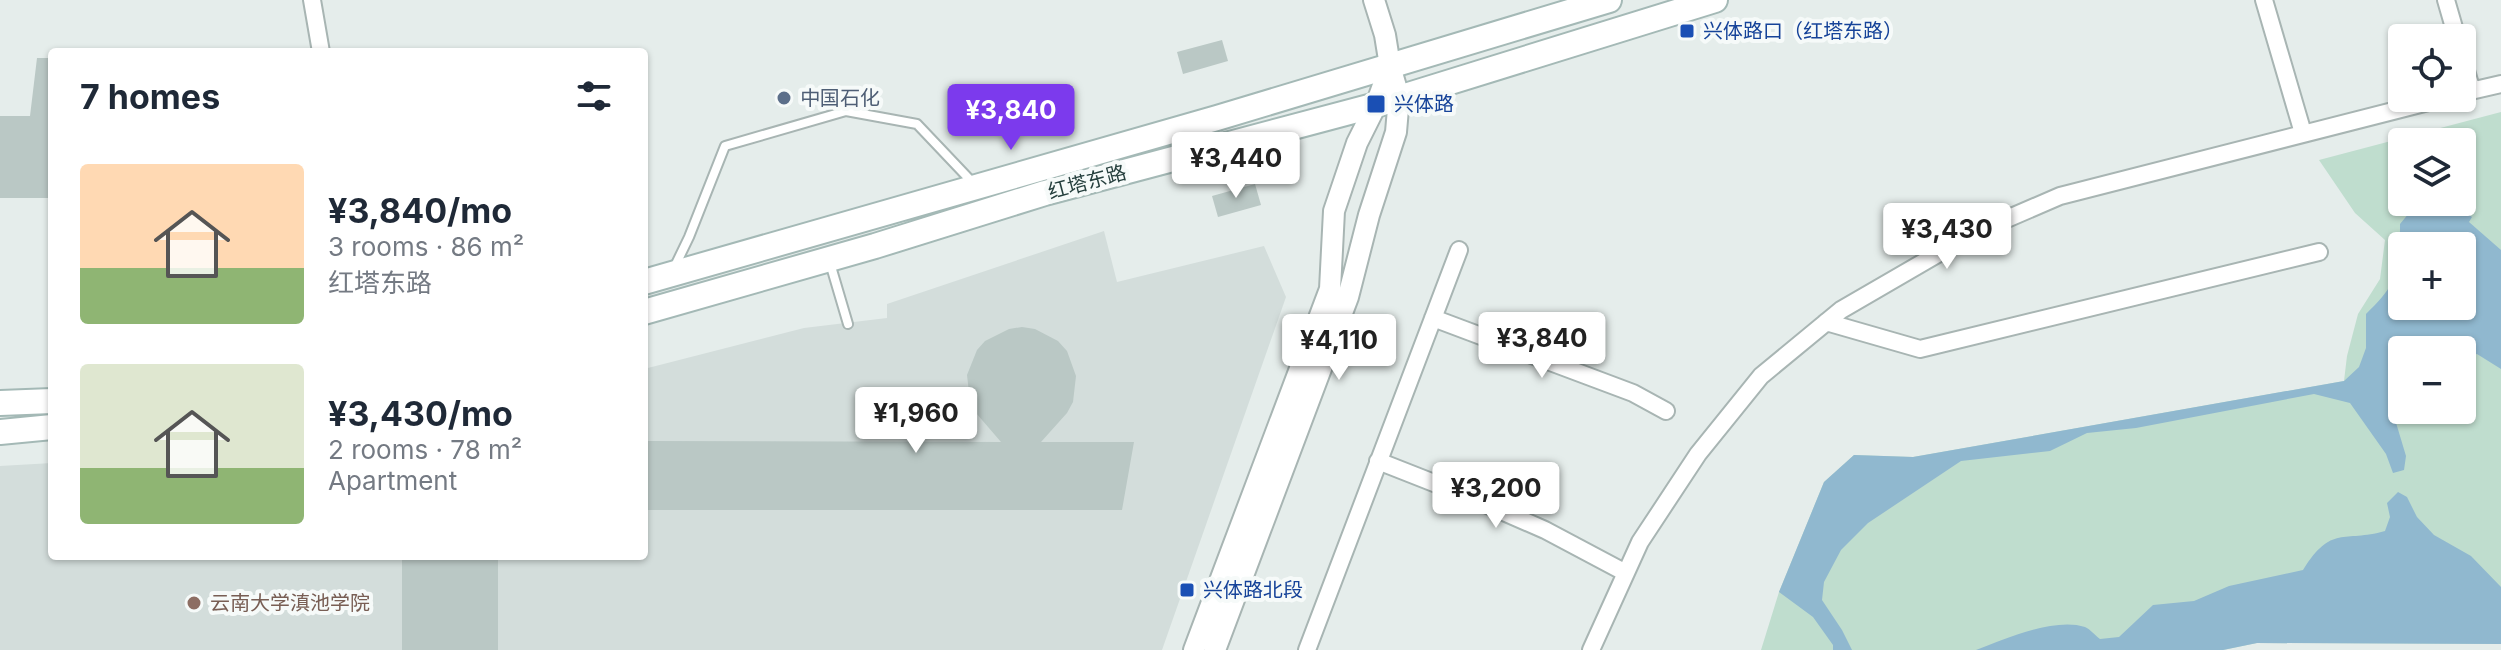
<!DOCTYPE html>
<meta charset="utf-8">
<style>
:root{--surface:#fff;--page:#f6f6f7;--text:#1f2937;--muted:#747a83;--accent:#7c3aed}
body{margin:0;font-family:Inter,"Noto Sans SC",sans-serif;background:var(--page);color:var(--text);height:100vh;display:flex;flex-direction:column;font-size:30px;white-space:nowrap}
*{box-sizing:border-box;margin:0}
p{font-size:26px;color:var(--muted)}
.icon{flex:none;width:44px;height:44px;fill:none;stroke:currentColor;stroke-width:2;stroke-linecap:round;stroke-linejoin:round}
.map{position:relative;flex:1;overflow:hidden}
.sheet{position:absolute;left:48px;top:48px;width:600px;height:512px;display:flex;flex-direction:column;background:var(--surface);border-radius:8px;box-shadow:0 2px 6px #0004}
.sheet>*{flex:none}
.buttons{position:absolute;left:2388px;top:24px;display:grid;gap:16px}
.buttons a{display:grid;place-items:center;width:88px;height:88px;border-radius:8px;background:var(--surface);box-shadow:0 2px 6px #0004;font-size:40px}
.price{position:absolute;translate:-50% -68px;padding:0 18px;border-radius:8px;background:#fff;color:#222;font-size:26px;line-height:52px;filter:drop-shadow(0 2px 4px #0008)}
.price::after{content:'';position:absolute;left:50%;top:48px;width:24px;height:18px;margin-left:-12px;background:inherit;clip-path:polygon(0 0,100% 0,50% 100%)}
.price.active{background:var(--accent);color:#fff}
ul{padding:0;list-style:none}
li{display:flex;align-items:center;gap:24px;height:200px;padding:0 32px}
li span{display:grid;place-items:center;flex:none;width:224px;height:160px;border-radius:8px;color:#555}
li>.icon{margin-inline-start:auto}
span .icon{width:96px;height:96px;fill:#fffc;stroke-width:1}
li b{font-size:34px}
h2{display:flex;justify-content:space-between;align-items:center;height:96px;padding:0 32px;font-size:34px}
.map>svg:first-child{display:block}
</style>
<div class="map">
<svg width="2501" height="650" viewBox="0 0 2501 650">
<rect width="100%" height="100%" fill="#e5edeb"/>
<path fill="#d3dddb" d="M1104 231 1117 282 1264 246 1286 297 1162 650H0V466L52 463V556H644V369L804 328 887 318V304Z"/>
<path fill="#bfddce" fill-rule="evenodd" d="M2501 112V644L2257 643 2223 650H1761L1779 592 1824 482 1854 455 1913 457 2344 381 2347 356 2358 314 2380 279 2385 240 2355 213 2319 160ZM2402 142H2462V202H2402ZM2402 246H2462V306H2402ZM2402 350H2462V410H2402Z"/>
<path fill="#90b8cf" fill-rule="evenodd" d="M2434 202H2441L2452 210 2457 206 2472 217 2469 222 2501 250V369L2477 354 2462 359V350H2402V384L2394 416 2406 456 2404 470 2393 473 2386 454 2350 403 2314 394 2136 428 2087 433 2050 451 1961 461 1868 523 1841 550 1824 582 1822 600 1842 630 1852 650H1833V645L1813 617 1779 592 1824 482 1854 455 1913 457 2344 381 2359 367 2366 348V314C2400 281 2400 270 2400 224L2414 207ZM2402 246H2462V306H2402Z
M2398 492 2407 497 2417 517 2434 535 2471 556 2501 587V644L2257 643 2223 650H1976C2004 639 2055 617 2085 627 2090 629 2096 636 2100 639L2119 637 2153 605 2194 601 2229 586 2303 570C2332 524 2343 543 2385 531L2390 517 2387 503Z"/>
<path fill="#bac8c5" d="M1222 40 1228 61 1183 74 1177 52Z
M37 58H52V198H0V116H30Z
M1255 184 1261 205 1218 217 1212 196Z
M1022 327 1035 329 1058 341 1067 351 1076 376 1073 402 1067 413 1041 442H1134L1122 510H644V441L1001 442 976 413 970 401 967 375 977 350 985 341 1009 329Z
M402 558H498V650H402Z"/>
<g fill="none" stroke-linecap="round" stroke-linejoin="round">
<g stroke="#a8b5b3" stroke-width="12">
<path id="service" d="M830 263 848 324
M675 266 689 237 725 146 846 111 917 124 973 183"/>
</g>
<g stroke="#a8b5b3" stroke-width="20">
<path id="minor" d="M312 0 321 52
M2264 0 2303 133
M2446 0 2457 38
M2462 57 2472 91
M2462 93 2501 84
M1433 318 1633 393 1666 411
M1826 322 1920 349 2319 252
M1378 461 1467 496 1545 530 1626 573
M1307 650 1459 250
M1591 650 1640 542 1698 454 1761 376 1841 310 1972 234 2060 196 2444 98"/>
</g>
<g stroke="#a8b5b3" stroke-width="24">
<path id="tertiary" d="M1194 650 1330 289 1334 211 1357 143 1376 105 1390 66
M1215 650 1348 297 1369 215 1396 132 1399 97 1390 66 1385 35 1374 0"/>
</g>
<g stroke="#a4b9b6" stroke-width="28">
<path id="secondary" d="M644 282 1217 118 1609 0
M644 312 875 246 1045 193 1376 105 1715 0
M0 403 52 401
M0 432 52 427"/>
</g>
<use href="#service" stroke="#fff" stroke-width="8"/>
<use href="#minor" stroke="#fff" stroke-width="16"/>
<use href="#tertiary" stroke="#fff" stroke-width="20"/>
<use href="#secondary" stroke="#fff" stroke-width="24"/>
</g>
<g fill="#1a4fb4" stroke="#f6faf9" stroke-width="3">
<rect x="1679" y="23" width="16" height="16" rx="4"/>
<rect x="1366" y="94" width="20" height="20" rx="4"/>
<rect x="1179" y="582" width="16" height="16" rx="4"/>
</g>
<circle fill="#5c6f8a" stroke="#f6faf9" stroke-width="3" cx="784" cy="98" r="8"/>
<circle fill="#8d6e63" stroke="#f6faf9" stroke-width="3" cx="194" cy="603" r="8"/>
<g text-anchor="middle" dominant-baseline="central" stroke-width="8" stroke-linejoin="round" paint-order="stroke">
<g font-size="20" fill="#164399" stroke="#f6faf9" text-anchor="start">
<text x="1703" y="31">兴体路口（红塔东路）</text>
<text x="1394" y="104">兴体路</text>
<text x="1203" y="590">兴体路北段</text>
</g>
<g font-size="20" fill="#4e5e75" stroke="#f6faf9" text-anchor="start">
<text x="800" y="98">中国石化</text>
</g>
<g font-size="20" fill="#253f3d" stroke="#f6faf9">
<text transform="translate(1087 182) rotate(-15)">红塔东路</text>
</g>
<g font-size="20" fill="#785e54" stroke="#f6faf9" text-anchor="start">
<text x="210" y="603">云南大学滇池学院</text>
</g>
</g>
</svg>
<div class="buttons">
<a><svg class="icon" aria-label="locate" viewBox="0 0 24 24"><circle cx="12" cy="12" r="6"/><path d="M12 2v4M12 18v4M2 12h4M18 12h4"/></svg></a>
<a><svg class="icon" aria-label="layers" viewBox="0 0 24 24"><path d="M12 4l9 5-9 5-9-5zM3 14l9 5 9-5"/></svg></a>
<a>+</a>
<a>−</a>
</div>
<b class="price active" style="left:1011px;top:152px">¥3,840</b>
<b class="price" style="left:1236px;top:200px">¥3,440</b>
<b class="price" style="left:1947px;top:271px">¥3,430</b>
<b class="price" style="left:1542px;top:380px">¥3,840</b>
<b class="price" style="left:1339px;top:382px">¥4,110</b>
<b class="price" style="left:916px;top:455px">¥1,960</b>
<b class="price" style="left:1496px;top:530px">¥3,200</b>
<section class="sheet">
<h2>7 homes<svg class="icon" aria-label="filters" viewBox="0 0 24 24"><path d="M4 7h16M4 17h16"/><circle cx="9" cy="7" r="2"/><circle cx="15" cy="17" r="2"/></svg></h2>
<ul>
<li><span style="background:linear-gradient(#ffd9b3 65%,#8fb573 0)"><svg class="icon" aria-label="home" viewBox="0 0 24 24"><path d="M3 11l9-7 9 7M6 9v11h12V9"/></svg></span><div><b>¥3,840/mo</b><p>3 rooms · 86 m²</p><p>红塔东路</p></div></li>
<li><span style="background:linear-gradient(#dfe7d0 65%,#8fb573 0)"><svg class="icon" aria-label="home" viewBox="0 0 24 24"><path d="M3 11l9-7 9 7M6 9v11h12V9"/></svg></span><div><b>¥3,430/mo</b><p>2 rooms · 78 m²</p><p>Apartment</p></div></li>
</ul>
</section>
</div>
